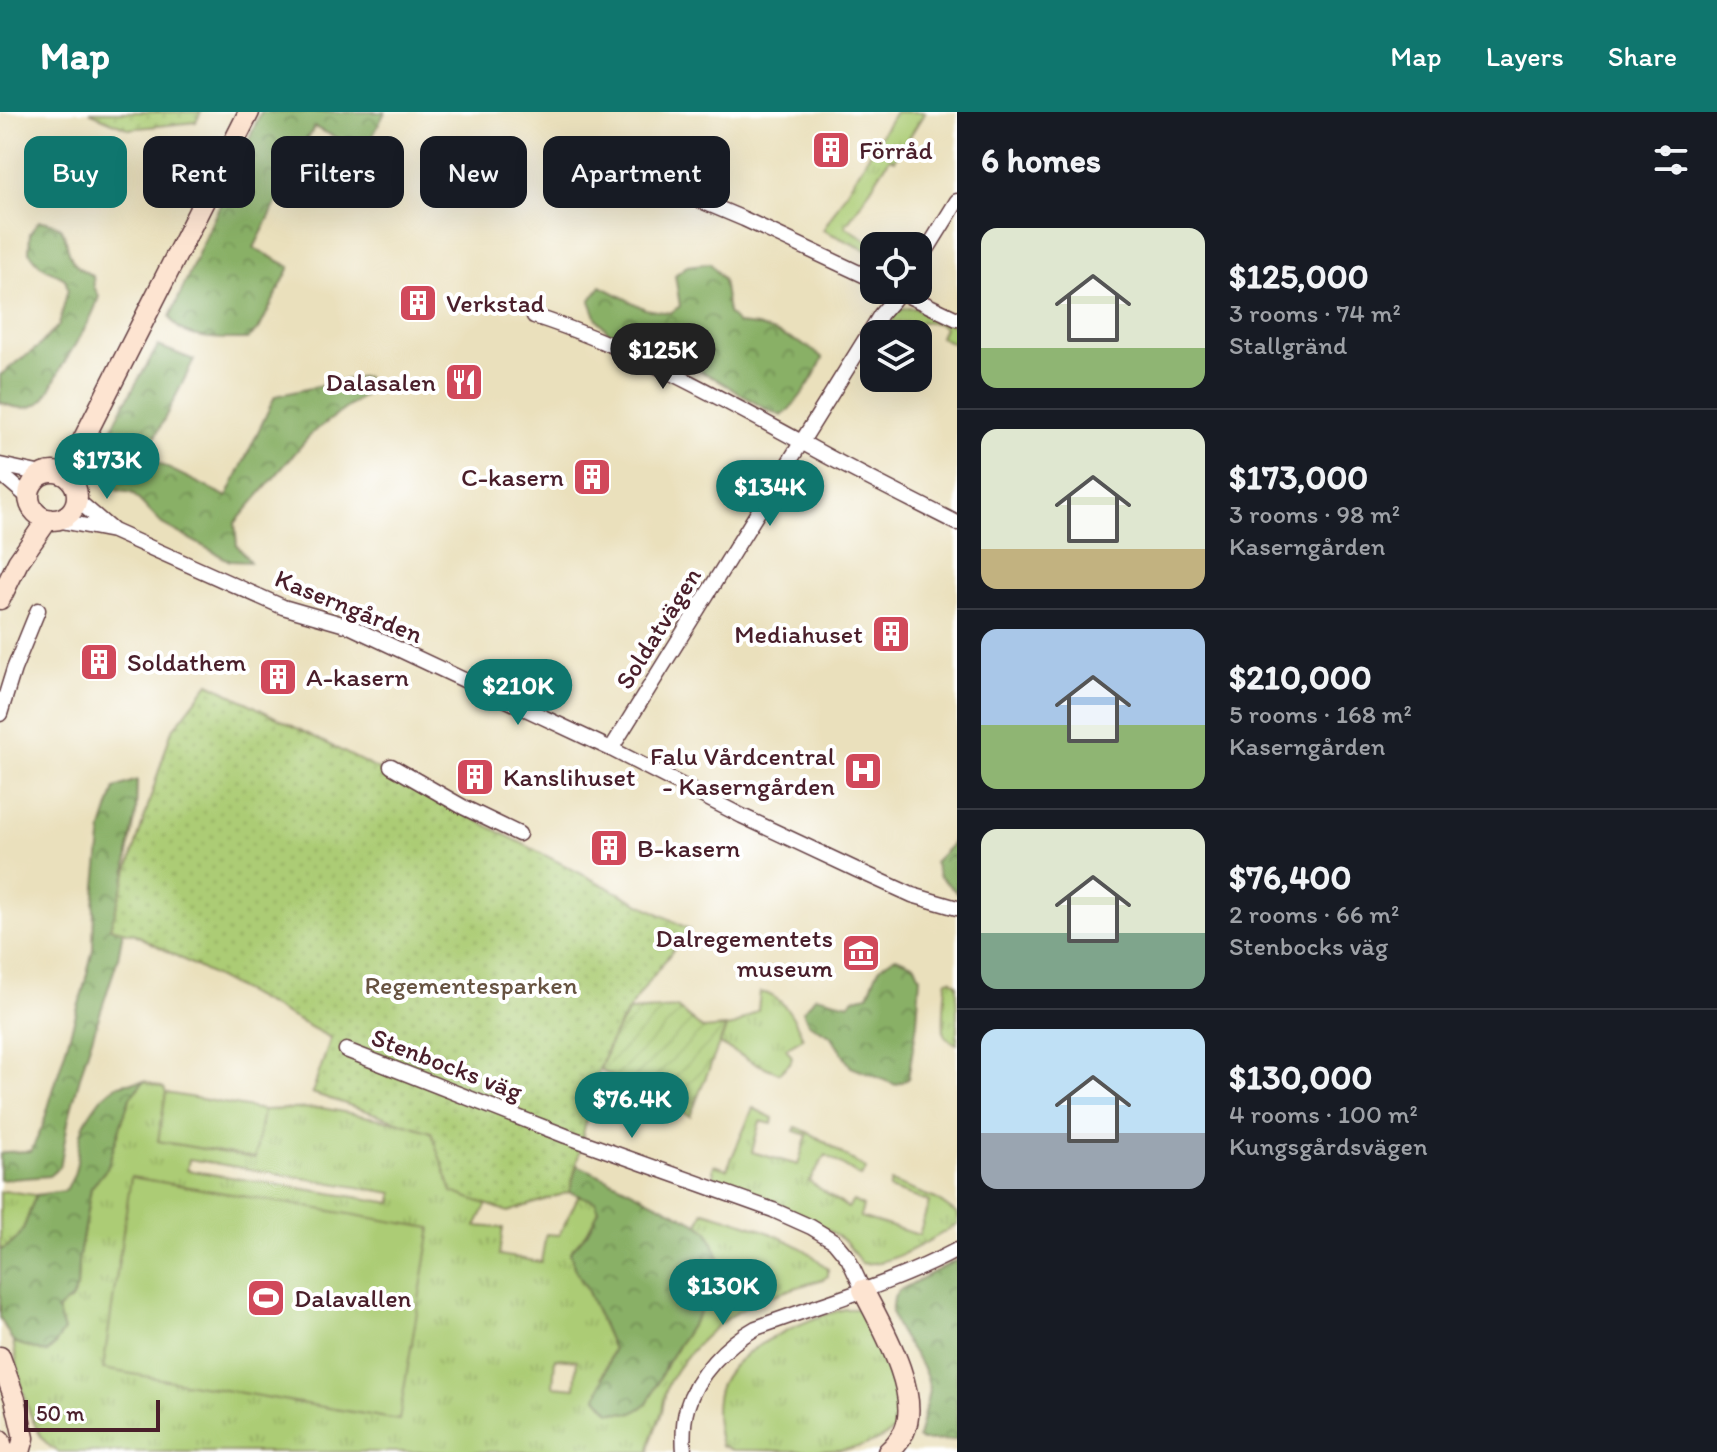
<!DOCTYPE html>
<meta charset="utf-8">
<style>
:root{--surface:#171b24;--page:#20242c;--text:#f1f3f6;--muted:#9ea1a6;--line:#363941;--accent:#0f766e}
body{margin:0;font-family:Itim,sans-serif;background:var(--page);color:var(--text);height:100vh;display:flex;flex-direction:column;font-size:30px;white-space:nowrap}
*{box-sizing:border-box;margin:0}
p{font-size:26px;color:var(--muted)}
.icon{flex:none;width:44px;height:44px;fill:none;stroke:currentColor;stroke-width:2;stroke-linecap:round;stroke-linejoin:round}
.map{position:relative;flex:1;overflow:hidden}
.drawer{display:flex;flex-direction:column;background:var(--surface);width:760px}
.drawer>*{flex:none}
.banner{position:absolute;left:24px;top:24px;width:760px;height:72px;display:flex;gap:16px}
.controls{position:absolute;left:860px;top:120px;display:grid;gap:16px}
.controls a{display:grid;place-items:center;width:72px;height:72px;border-radius:16px;background:var(--surface);box-shadow:0 8px 32px #0002;font-size:40px}
.scale{position:absolute;left:24px;bottom:20px;width:136px;box-sizing:border-box;padding-left:8px;border:4px solid #4a1f2b;border-top:0;font-size:22px;line-height:28px;white-space:nowrap;color:#4a1f2b;-webkit-text-stroke:6px #fff;paint-order:stroke}
.price{position:absolute;translate:-50% -68px;padding:0 18px;border-radius:28px;background:var(--accent);color:#fff;font-size:26px;line-height:52px;filter:drop-shadow(0 2px 4px #0008)}
.price::after{content:'';position:absolute;left:50%;top:48px;width:24px;height:18px;margin-left:-12px;background:inherit;clip-path:polygon(0 0,100% 0,50% 100%)}
.price.selected{background:#222;color:#fff}
ul{padding:0;list-style:none}
li{display:flex;align-items:center;gap:24px;height:200px;padding:0 24px}
li+li{border-top:2px solid var(--line)}
li span{display:grid;place-items:center;flex:none;width:224px;height:160px;border-radius:16px;color:#555}
li>.icon{margin-inline-start:auto}
span .icon{width:96px;height:96px;fill:#fffc;stroke-width:1}
li b{font-size:34px}
h2{display:flex;justify-content:space-between;align-items:center;height:96px;padding:0 24px;font-size:34px}
.pill{padding:0 28px;border-radius:16px;background:var(--surface);box-shadow:0 8px 32px #0002;font-size:28px;line-height:72px}
.pill.selected{background:var(--accent);color:#fff}
header{display:flex;align-items:center;gap:48px;box-sizing:border-box;height:112px;padding:0 40px;background:var(--accent);color:#fff}
header strong{font-size:38px}
nav{display:flex;gap:44px;margin-inline-start:auto;font-size:28px}
main{display:flex;flex:1;min-height:0}
.map>svg:first-child{display:block}
</style>
<header>
<strong>Map</strong>
<nav><a>Map</a><a>Layers</a><a>Share</a></nav>
</header>
<main>
<div class="map">
<svg width="957" height="1340" viewBox="0 0 957 1340">
<defs>
<pattern id="grass-tufts" width="24" height="20" patternUnits="userSpaceOnUse" patternTransform="scale(2)"><rect width="24" height="20" fill="#accc74"/><path d="M3 7l-1-3M5 7V3M7 7l1-3M15 17l-1-3M17 17v-4M19 17l1-3" fill="none" stroke="#96af65"/></pattern>
<pattern id="forest-crowns" width="20" height="18" patternUnits="userSpaceOnUse" patternTransform="scale(2)"><rect width="20" height="18" fill="#89b066"/><path d="M2 6a3 3 0 1 1 6 0M12 15a3 3 0 1 1 6 0" fill="none" stroke="#728f54"/></pattern>
<pattern id="park-dots" width="8" height="8" patternUnits="userSpaceOnUse" patternTransform="scale(2)"><rect width="8" height="8" fill="#accc74"/><path d="M2 2h.1M6 6h.1" fill="none" stroke="#96af65" stroke-width="1.8" stroke-linecap="round"/></pattern>
<pattern id="garden-furrows" width="10" height="10" patternUnits="userSpaceOnUse" patternTransform="scale(2)"><rect width="10" height="10" fill="#accc74"/><path d="M-1 1l2-2M0 10L10 0M9 11l2-2" fill="none" stroke="#96af65"/></pattern>
</defs>
<rect width="100%" height="100%" fill="#fff"/>
<filter id="ink" filterUnits="userSpaceOnUse"><feTurbulence type="fractalNoise" baseFrequency=".0125" numOctaves="2"/><feDisplacementMap in="SourceGraphic" scale="16" xChannelSelector="R" yChannelSelector="G"/><feConvolveMatrix kernelMatrix="1 2 1 2 8 2 1 2 1" color-interpolation-filters="sRGB"/></filter>
<filter id="wash" filterUnits="userSpaceOnUse"><feTurbulence type="fractalNoise" baseFrequency=".006" numOctaves="4" result="noise"/><feDisplacementMap in="SourceGraphic" scale="32" xChannelSelector="R" yChannelSelector="G"/><feGaussianBlur stdDeviation="1.8" result="paint"/><feColorMatrix in="noise" values="0 0 0 0 0 0 0 0 0 0 0 0 0 0 0 0 0 1.4 0 .05"/><feComposite in="paint" operator="in"/></filter>
<g filter="url(#wash)">
<rect width="100%" height="100%" fill="#eae0bc"/>
<path fill="url(#grass-tufts)" stroke="#7b7650" stroke-width="2" fill-rule="evenodd" d="M895 0H925L895 48 890 46 856 99 845 114 876 134H874V142L823 118Z
M915 196 957 215V233L940 225 944 215C932 206 910 212 894 210L892 207C895 196 906 197 915 196Z
M951 867 957 872V932C952 930 949 929 945 924 942 919 945 875 947 868Z
M760 880C783 883 795 907 803 926L786 936 792 945 790 951 779 961 751 949 720 932 726 915 736 913 758 898Z
M144 969 164 976 166 981 159 1029 254 1046 263 998 322 996 438 1018 491 1084 476 1114 503 1116 499 1143 541 1150 546 1122 559 1123 579 1083 596 1089 599 1099 587 1121 570 1140 574 1155 586 1175 613 1237 602 1265 647 1292 668 1249 711 1183 708 1119 698 1112 704 1099C736 1108 780 1122 808 1140 815 1145 821 1151 828 1157V1164L823 1167C802 1174 780 1180 759 1189 723 1204 689 1235 669 1270 665 1278 664 1290 662 1299 658 1314 650 1324 649 1340H59C28 1328 19 1259 13 1230L47 1240 64 1219 57 1197 77 1176 78 1150 91 1076 107 1056 130 985ZM189 1047 393 1081 392 1091 187 1058ZM555 1246 577 1248 575 1276 553 1274Z
M753 996 773 1006 772 1012 760 1009 752 1040 798 1053 807 1023 794 1019 796 1015C822 1025 842 1043 866 1057L861 1065 826 1043 809 1069 848 1096 853 1089 863 1094 860 1105 919 1123 929 1090 889 1077 891 1070 936 1087 957 1102V1112C935 1126 887 1156 861 1151L846 1130 835 1122 777 1091 752 1080 724 1073 714 1065 713 1057 714 1053 727 1057Z
M6 1079 36 1083C26 1105 25 1129 0 1138V1080Z
M845 1197H862L867 1201C885 1241 905 1272 896 1317 865 1340 838 1339 801 1339 778 1339 755 1338 732 1338L721 1333C716 1314 713 1291 721 1272 737 1235 809 1206 845 1197Z"/>
<path fill="url(#forest-crowns)" stroke="#6a6848" stroke-width="2" d="M261 0H385L365 39 314 15 254 136 290 155 259 217 247 227C222 227 182 230 170 205Z
M39 109C77 111 59 137 77 154 81 158 88 161 93 164L94 175 99 184C92 209 77 228 64 251 56 262 52 280 42 289 29 300 13 296 0 290V263L38 235 59 213 68 177 65 167 40 153 29 140 30 121Z
M710 151 723 168 728 201 738 212 757 214 777 221 809 235 823 246C812 269 801 287 782 304L764 296 714 266 665 242 632 234 611 223 597 207 590 189 601 174 645 197 670 201 680 194 675 163 687 154Z
M158 234 194 248 145 345 227 385 275 284 359 265H366L369 272 367 281 312 321 235 411 237 433 250 450 230 449 162 412 132 381 112 377 99 362C102 321 138 270 158 234Z
M137 668 136 702 128 742 122 824 118 846 84 951 69 1005 60 1055 49 1064 0 1068V1042L5 1040 31 1039 42 1016 82 882 93 837 94 793 102 717 115 676Z
M957 717V781L939 764 934 750 951 733Z
M896 845 915 853 920 865 917 911 908 967 896 973 851 955 830 923 808 911 803 899 816 884 849 892 854 886 868 883C877 864 873 856 896 845Z
M144 969 130 985 107 1056 91 1076 78 1150 77 1176 71 1188 57 1198 64 1219 55 1232 47 1241 13 1230 0 1206V1138C25 1129 26 1105 36 1083L64 1079C82 1059 75 1038 83 1015 87 1005 94 996 100 988 115 971 122 971 144 969Z
M577 1053 619 1072 698 1112 708 1119 722 1153 711 1183 668 1249 647 1292 633 1301 610 1300 597 1285 613 1237 586 1175 574 1155 570 1140 587 1121 599 1098 595 1089 569 1080Z
M957 1148V1328L922 1329 918 1326C920 1315 929 1285 929 1276 927 1243 874 1210 898 1179Z"/>
<path fill="url(#park-dots)" stroke="#7b7650" stroke-width="2" d="M89 0H201L196 10 129 17Z
M209 571 689 817C663 852 634 886 613 924 588 973 585 1029 569 1080L508 1100 452 1080 431 1020 312 981 331 926 135 822 110 816 171 620Z"/>
<path fill="url(#garden-furrows)" stroke="#7b7650" stroke-width="2" d="M677 896 703 917 726 915 690 1004 600 958 612 926 629 899Z"/>
<path fill="#accc74" stroke="#7b7650" stroke-width="2" d="M166 981 263 998 255 1046 158 1029Z
M131 1065 431 1116 399 1308 103 1257Z"/>
</g>
<g filter="url(#ink)">
<g fill="none" stroke-linecap="round" stroke-linejoin="round">
<g stroke="#623c41" stroke-width="17">
<path id="street" d="M625 57 744 107 874 168
M918 152 957 89
M896 178 957 207
M534 204C628 234 718 285 805 332 855 360 906 385 957 411
M0 353 42 362
M0 361 29 386
M77 388 113 419
M56 408 113 419 283 495 349 514 611 637 742 704 857 758 912 783 957 796
M0 602 14 557 38 498
M611 637 881 202 902 178
M391 654 463 695 519 722
M346 938 566 1024 773 1098 811 1115 834 1129 848 1146 863 1178
M684 1340C683 1326 683 1310 687 1296 696 1263 727 1232 756 1216 823 1191 893 1172 957 1138"/>
</g>
<g stroke="#623c41" stroke-width="23">
<path id="secondary" d="M29 384a24 24 0 1 1 48 0a24 24 0 1 1-48 0Z
M73 369 81 332 249 0
M0 487 18 450 48 407
M863 1178C881 1213 922 1282 904 1320 900 1327 894 1335 888 1340
M0 1245 15 1287 24 1326 20 1340
M0 1328 3 1340"/>
</g>
<use href="#street" stroke="#fff" stroke-width="14"/>
<use href="#secondary" stroke="#fde4d1" stroke-width="20"/>
</g>
</g>
<defs>
<g id="building-square" transform="scale(2)"><rect x="-9" y="-9" width="18" height="18" rx="4" fill="#d1495b" stroke="#fff"/><path d="M-4-6H4V6H1V3H-1V6H-4ZM-2.5-4.3h1.7v1.8h-1.7ZM.8-4.3h1.7v1.8H.8ZM-2.5-1h1.7V.8h-1.7ZM.8-1h1.7V.8H.8Z" fill="#fff"/></g>
<g id="restaurant-square" transform="scale(2)"><rect x="-9" y="-9" width="18" height="18" rx="4" fill="#d1495b" stroke="#fff"/><path d="M-5-6h1v4h1v-4h1v4h1v-4h1v5L-1.5 .5V6h-2V.5L-5-1ZM5-6V6H3V1.5H1.5Q1.5-4 5-6Z" fill="#fff"/></g>
<g id="hospital-square" transform="scale(2)"><rect x="-9" y="-9" width="18" height="18" rx="4" fill="#d1495b" stroke="#fff"/><path d="M-5-5h3v3.5h4V-5h3V5h-3V1.5h-4V5h-3Z" fill="#fff"/></g>
<g id="museum-square" transform="scale(2)"><rect x="-9" y="-9" width="18" height="18" rx="4" fill="#d1495b" stroke="#fff"/><path d="M0-6L6-3V-2H-6V-3ZM-5-1h2V3h-2ZM-1-1h2V3h-2ZM3-1h2V3H3ZM-6 4H6V6H-6Z" fill="#fff"/></g>
<g id="stadium-square" transform="scale(2)"><rect x="-9" y="-9" width="18" height="18" rx="4" fill="#d1495b" stroke="#fff"/><path d="M0-5a6.5 5 0 1 0 0 10a6.5 5 0 1 0 0-10ZM-3.5-1.8h7v3.6h-7Z" fill="#fff"/></g>
</defs>
<g fill-rule="evenodd">
<use href="#building-square" x="831" y="38"/>
<use href="#building-square" x="418" y="191"/>
<use href="#restaurant-square" x="464" y="270"/>
<use href="#building-square" x="592" y="365"/>
<use href="#building-square" x="891" y="522"/>
<use href="#building-square" x="99" y="550"/>
<use href="#building-square" x="278" y="565"/>
<use href="#hospital-square" x="863" y="659"/>
<use href="#building-square" x="475" y="665"/>
<use href="#building-square" x="609" y="736"/>
<use href="#museum-square" x="861" y="841"/>
<use href="#stadium-square" x="266" y="1186"/>
</g>
<g text-anchor="middle" dominant-baseline="central" stroke-width="8" stroke-linejoin="round" paint-order="stroke">
<g font-size="26" fill="#4a1f2b" stroke="#fff" text-anchor="start">
<text x="859" y="38">Förråd</text>
<text x="446" y="191">Verkstad</text>
<text x="436" y="270" text-anchor="end">Dalasalen</text>
<text x="564" y="365" text-anchor="end">C-kasern</text>
<text x="863" y="522" text-anchor="end">Mediahuset</text>
<text x="127" y="550">Soldathem</text>
<text x="306" y="565">A-kasern</text>
<text x="835" y="644" text-anchor="end">Falu Vårdcentral<tspan x="835" dy="30">- Kaserngården</tspan></text>
<text x="503" y="665">Kanslihuset</text>
<text x="637" y="736">B-kasern</text>
<text x="833" y="826" text-anchor="end">Dalregementets<tspan x="833" dy="30">museum</tspan></text>
<text x="294" y="1186">Dalavallen</text>
</g>
<g font-size="26" fill="#4a1f2b" stroke="#fff">
<text transform="translate(349 494) rotate(22)">Kaserngården</text>
<text transform="translate(658 516) rotate(-58)">Soldatvägen</text>
<text transform="translate(447 952) rotate(21)">Stenbocks väg</text>
</g>
<g font-size="26" fill="#675341" stroke="#fff">
<text x="471" y="873">Regementesparken</text>
</g>
</g>
</svg>
<div class="controls">
<a><svg class="icon" aria-label="locate" viewBox="0 0 24 24"><circle cx="12" cy="12" r="6"/><path d="M12 2v4M12 18v4M2 12h4M18 12h4"/></svg></a>
<a><svg class="icon" aria-label="layers" viewBox="0 0 24 24"><path d="M12 4l9 5-9 5-9-5zM3 14l9 5 9-5"/></svg></a>
</div>
<div class="scale">50 m</div>
<b class="price selected" style="left:663px;top:279px">$125K</b>
<b class="price" style="left:107px;top:389px">$173K</b>
<b class="price" style="left:770px;top:416px">$134K</b>
<b class="price" style="left:518px;top:615px">$210K</b>
<b class="price" style="left:632px;top:1028px">$76.4K</b>
<b class="price" style="left:723px;top:1215px">$130K</b>
<div class="banner">
<a class="pill selected">Buy</a>
<a class="pill">Rent</a>
<a class="pill">Filters</a>
<a class="pill">New</a>
<a class="pill">Apartment</a>
</div>
</div>
<section class="drawer">
<h2>6 homes<svg class="icon" aria-label="filters" viewBox="0 0 24 24"><path d="M4 7h16M4 17h16"/><circle cx="9" cy="7" r="2"/><circle cx="15" cy="17" r="2"/></svg></h2>
<ul>
<li><span style="background:linear-gradient(#dfe7d0 75%,#8fb573 0)"><svg class="icon" aria-label="home" viewBox="0 0 24 24"><path d="M3 11l9-7 9 7M6 9v11h12V9"/></svg></span><div><b>$125,000</b><p>3 rooms · 74 m²</p><p>Stallgränd</p></div></li>
<li><span style="background:linear-gradient(#dfe7d0 75%,#c2b280 0)"><svg class="icon" aria-label="home" viewBox="0 0 24 24"><path d="M3 11l9-7 9 7M6 9v11h12V9"/></svg></span><div><b>$173,000</b><p>3 rooms · 98 m²</p><p>Kaserngården</p></div></li>
<li><span style="background:linear-gradient(#a9c7e8 60%,#8fb573 0)"><svg class="icon" aria-label="home" viewBox="0 0 24 24"><path d="M3 11l9-7 9 7M6 9v11h12V9"/></svg></span><div><b>$210,000</b><p>5 rooms · 168 m²</p><p>Kaserngården</p></div></li>
<li><span style="background:linear-gradient(#dfe7d0 65%,#7fa58c 0)"><svg class="icon" aria-label="home" viewBox="0 0 24 24"><path d="M3 11l9-7 9 7M6 9v11h12V9"/></svg></span><div><b>$76,400</b><p>2 rooms · 66 m²</p><p>Stenbocks väg</p></div></li>
<li><span style="background:linear-gradient(#bfe0f5 65%,#9aa5b1 0)"><svg class="icon" aria-label="home" viewBox="0 0 24 24"><path d="M3 11l9-7 9 7M6 9v11h12V9"/></svg></span><div><b>$130,000</b><p>4 rooms · 100 m²</p><p>Kungsgårdsvägen</p></div></li>
</ul>
</section>
</main>
